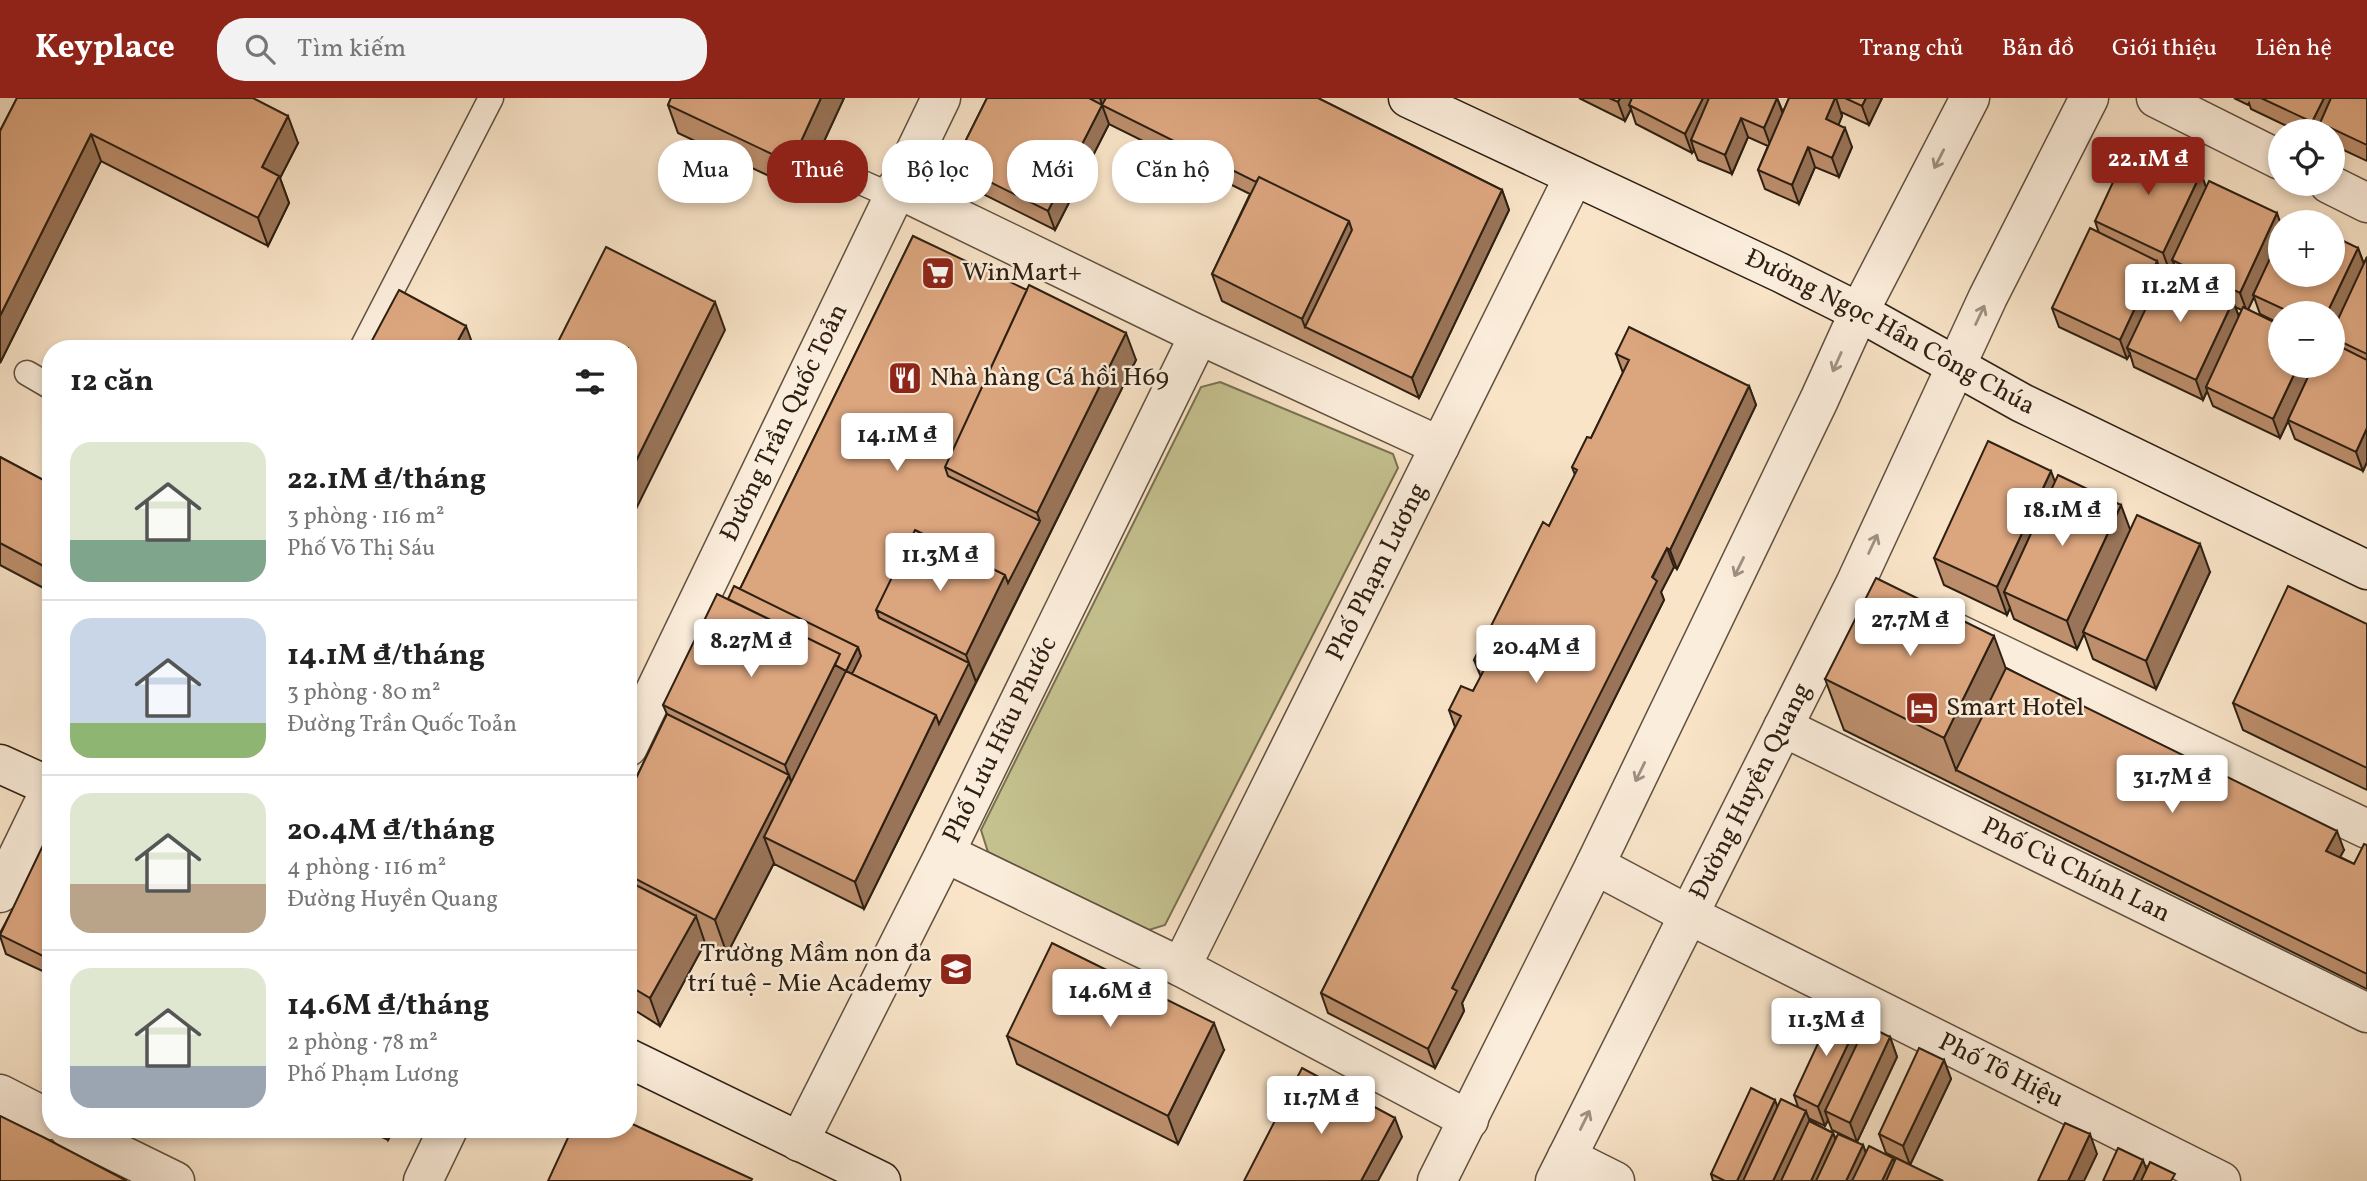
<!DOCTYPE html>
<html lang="vi">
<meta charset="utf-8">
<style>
:root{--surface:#fff;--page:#f2f2f2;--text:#222;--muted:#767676;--line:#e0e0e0;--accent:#8f2418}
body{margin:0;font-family:Vollkorn,serif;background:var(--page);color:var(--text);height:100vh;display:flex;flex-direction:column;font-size:26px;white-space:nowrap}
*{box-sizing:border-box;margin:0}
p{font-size:23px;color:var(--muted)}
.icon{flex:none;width:38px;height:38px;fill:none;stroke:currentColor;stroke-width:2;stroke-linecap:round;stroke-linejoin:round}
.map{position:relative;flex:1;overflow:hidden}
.panel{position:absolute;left:42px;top:242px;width:595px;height:798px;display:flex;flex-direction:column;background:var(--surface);border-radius:28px;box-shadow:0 4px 10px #0003}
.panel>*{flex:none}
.banner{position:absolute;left:658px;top:42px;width:665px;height:63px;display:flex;gap:14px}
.controls{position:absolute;left:2268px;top:21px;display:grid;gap:14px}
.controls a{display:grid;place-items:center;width:77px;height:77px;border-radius:50%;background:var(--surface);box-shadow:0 4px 10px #0003;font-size:35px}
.price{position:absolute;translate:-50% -60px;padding:0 16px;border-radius:7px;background:#fff;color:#222;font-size:23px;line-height:46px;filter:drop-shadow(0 2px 4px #0008)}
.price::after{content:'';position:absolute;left:50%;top:42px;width:21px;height:16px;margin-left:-10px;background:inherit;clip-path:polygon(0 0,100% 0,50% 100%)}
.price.on{background:var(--accent);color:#fff}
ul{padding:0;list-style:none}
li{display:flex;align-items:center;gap:21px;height:175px;padding:0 28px}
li+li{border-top:2px solid var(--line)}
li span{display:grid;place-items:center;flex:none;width:196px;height:140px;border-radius:21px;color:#555}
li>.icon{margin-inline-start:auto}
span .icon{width:84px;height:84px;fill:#fffc;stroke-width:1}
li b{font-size:30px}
h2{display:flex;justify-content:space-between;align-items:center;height:84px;padding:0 28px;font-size:30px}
.pill{padding:0 24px;border-radius:28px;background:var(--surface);box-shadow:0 4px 10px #0003;font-size:24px;line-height:63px}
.pill.on{background:var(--accent);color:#fff}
header{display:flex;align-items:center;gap:42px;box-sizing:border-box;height:98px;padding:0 35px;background:var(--accent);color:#fff}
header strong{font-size:33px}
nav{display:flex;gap:38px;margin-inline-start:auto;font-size:24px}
.search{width:490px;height:63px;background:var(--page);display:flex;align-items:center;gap:18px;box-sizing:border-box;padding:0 24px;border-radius:28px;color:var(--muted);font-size:26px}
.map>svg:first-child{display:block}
</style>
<header>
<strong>Keyplace</strong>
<div class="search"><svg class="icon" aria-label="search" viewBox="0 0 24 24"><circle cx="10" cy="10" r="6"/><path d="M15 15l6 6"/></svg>Tìm kiếm</div>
<nav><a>Trang chủ</a><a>Bản đồ</a><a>Giới thiệu</a><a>Liên hệ</a></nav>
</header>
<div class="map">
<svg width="2367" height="1083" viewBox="0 0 2367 1083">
<rect width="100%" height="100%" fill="#f9e4c8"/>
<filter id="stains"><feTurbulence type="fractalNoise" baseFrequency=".00286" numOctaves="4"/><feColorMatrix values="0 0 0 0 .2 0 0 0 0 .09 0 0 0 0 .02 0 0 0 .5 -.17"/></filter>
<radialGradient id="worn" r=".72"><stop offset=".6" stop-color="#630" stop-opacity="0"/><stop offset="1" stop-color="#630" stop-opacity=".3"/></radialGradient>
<path fill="#c5c290" stroke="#797152" stroke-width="2" d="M1220 284 1393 356 1398 370 1165 827 1149 832 988 754 981 732 1201 289Z"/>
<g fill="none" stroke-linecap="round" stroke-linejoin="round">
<g stroke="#605140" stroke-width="27">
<path id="service" d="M784 50 892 98
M362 250 491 0
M27 275 51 289"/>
</g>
<g stroke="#605140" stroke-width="41">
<g id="minor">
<path d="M2156 0 2280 62"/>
<path d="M2329 86 2367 105"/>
<path d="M896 90 1199 237 1440 348"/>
<path d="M1954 534 2367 731"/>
<path id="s1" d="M1783 629 2367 915"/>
<path id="s2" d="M628 649 941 0"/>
<path d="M945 755 1181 869 1469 1022"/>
<path id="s3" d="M1595 767 1687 816 2221 1083"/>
<path d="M0 795 51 690"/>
<path id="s4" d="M1181 869 1574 78"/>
<path d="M0 996 51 1022"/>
<path d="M69 1031 175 1083"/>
<path id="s5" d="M799 1044 945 755 1199 237"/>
<path d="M1567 1059 1615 1083"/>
<path d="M423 1083 448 1031"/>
</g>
</g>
<g stroke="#605140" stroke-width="41">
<g id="tertiary">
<path d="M1437 1083 1595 767 1819 302 1859 214 1970 0"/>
<path id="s6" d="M1555 1083 1855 486 1988 199 2089 0"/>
</g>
</g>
<g stroke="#2d2013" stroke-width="41">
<g id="secondary">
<path id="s7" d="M1408 0 1781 175 1859 214 2022 305 2367 472"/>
<path d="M0 666 51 689"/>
<path d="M628 960 881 1083"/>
</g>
</g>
<use href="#service" stroke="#fbeddb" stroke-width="24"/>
<use href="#minor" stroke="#fbeddb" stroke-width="38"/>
<use href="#tertiary" stroke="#fbeddb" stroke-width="38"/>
<use href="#secondary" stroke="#fbeddb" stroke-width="38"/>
</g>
<path fill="#bc8e6c" stroke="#2d2013" stroke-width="2" fill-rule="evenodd" d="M17 0 298 45 280 80 289 105 268 148 101 63 0 265V33Z
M671 0H844L801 93 678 35 668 7Z
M987 0H1318L1502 92 1509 112 1419 300 1222 203 1212 176 1250 96 1109 26 1055 132 961 85 954 66Z
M1579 0H1777L1783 14 1789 0H1882L1869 27 1841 14 1842 18 1838 27 1852 49 1839 79 1815 69 1799 106 1765 91 1758 72 1768 48 1748 39 1732 76 1698 62 1694 52 1692 55 1636 26 1631 11 1625 23Z
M2234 0H2367V63L2333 47V33H2297L2251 11 2249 5 2248 7Z
M2201 75 2206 90 2280 177 2358 150 2364 166 2367 159V364L2363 373 2295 341 2288 323 2280 340 2213 308 2207 293 2203 302 2134 269 2130 256 2127 261 2059 229 2052 210 2099 135 2095 123ZM2174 166 2177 176 2170 173ZM2254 199 2260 216 2280 226V215H2333V268H2280L2248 211ZM2235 209 2242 212 2239 218Z
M913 138 1136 262 864 811 774 766V765L727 856 705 845 660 928 628 908V697L667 616 663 607 728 501 740 491Z
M1616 256 1749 288 1756 307 1677 471 1674 469 1661 494 1664 502 1462 905 1464 913 1435 970 1328 915 1321 895 1455 629 1449 612 1473 593 1481 579 1474 562 1549 428 1575 377 1572 369 1591 340 1623 275Z
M0 359 51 386V494L0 467Z
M2055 385 2130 432 2210 474 2156 591 2093 561 2084 536 2077 551 2014 521 2010 510 2007 517 1944 487 1934 460Z
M2367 526V692L2243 632 2233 605Z
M2006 570 2344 752 2340 759 2354 766 2367 747V891L1844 632 1825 581Z
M51 740V877L6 856 0 838V835Z
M1862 934 1890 939 1897 959 1857 1044 1832 1032 1828 1022 1825 1028 1808 1020 1810 1023 1833 1035 1836 1041 1863 1047 1866 1055 1893 1060 1895 1064 1943 1083H1713L1711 1076 1778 1009H1798L1794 997Z
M1007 938 1224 952 1178 1046 1017 966Z
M1944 962 1951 981 1910 1067 1886 1055 1879 1036Z
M365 1031H394L388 1042Z"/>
<path fill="#997458" stroke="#2d2013" stroke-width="2" d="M821 0H844L801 93 791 65Z
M1100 0H1122L1102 7Z
M1620 0H1636L1629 7 1631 11 1625 23 1618 4Z
M1703 0H1720L1691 42 1694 52 1692 55 1685 36Z
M1777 0 1784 19 1771 49 1764 30Z
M1835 0H1836L1842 18 1833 41 1826 21Z
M1866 0H1882L1869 27 1862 8Z
M2324 0H2340L2320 25 2323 33H2315L2312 24Z
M1102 7 1109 26 1055 132 1048 113Z
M288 18 298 45 280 80 289 105 268 148 258 120 262 69Z
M1741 20 1748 39 1732 76 1725 57Z
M1845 30 1852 49 1839 79 1832 60Z
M91 36 101 63 0 265V218Z
M1808 49 1815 69 1799 106 1792 87Z
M2201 75 2208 95 2172 162 2174 166 2170 174 2163 155Z
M1502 92 1509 112 1419 300 1412 280Z
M2277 115 2280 124V142L2253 197 2254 199 2247 214 2240 195Z
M1349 123 1359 151 1305 229 1302 221Z
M2358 150 2365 169 2333 238V215H2327Z
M2157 163 2164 182 2127 250 2130 256 2127 261 2120 242Z
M2233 203 2240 222 2206 289 2207 293 2203 302 2196 282Z
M715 204 725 232 628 427V379Z
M466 228 474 250H454Z
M1126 235 1136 262 976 584 966 557 1005 477 1040 423 1037 415Z
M2298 268H2314L2280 340 2273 321Z
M1749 288 1756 307 1677 471 1670 452Z
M2367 330V364L2363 373 2356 354Z
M2051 373 2061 400 2004 494 2010 510 2007 517 1997 489Z
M2121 407 2131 434 2083 534 2084 536 2077 551 2067 523Z
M2200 446 2210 474 2156 591 2146 563Z
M1667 450 1674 469 1661 494 1664 502 1462 905 1464 913 1435 970 1428 951 1452 890Z
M1994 538 2013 590 1956 672 1944 640Z
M858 549 868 577 862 588 846 573Z
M840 556 856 600 801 711 785 667Z
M969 565 976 584 864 811 855 784 936 617Z
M789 677 801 711 764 739 774 765 727 856 715 822Z
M2337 733 2344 752 2333 772 2326 753Z
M696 818 705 845 660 928 650 900Z
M1859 923 1866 942 1825 1013 1828 1022 1825 1028 1818 1009Z
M1214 925 1224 952 1178 1046 1168 1018Z
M1890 939 1897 959 1857 1044 1850 1025Z
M1944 962 1951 981 1910 1067 1903 1048Z
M1775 1002 1782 1021 1753 1083H1737Z
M1806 1013 1813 1032 1789 1083H1773Z
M1395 1020 1402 1039 1378 1083H1361Z
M384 1031H394L388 1042Z
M1833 1035 1840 1054 1827 1083H1811Z
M2090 1036 2097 1056 2084 1083H2068Z
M1863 1047 1870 1067 1862 1083H1846Z
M1893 1060 1900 1079 1898 1083H1882Z
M2143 1062 2150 1081 2149 1083H2133Z"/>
<path fill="#dba57e" stroke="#2d2013" stroke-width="2" d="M17 0H253L288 18 262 69 279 78 258 120 91 36 0 218V33Z
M671 0H821L791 65 668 7Z
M987 0H1089L1102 7 1106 0H1318L1502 92 1412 280 1305 229 1352 132 1349 123 1259 79 1256 84 1102 7 1048 113 954 66Z
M1609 0H1620L1618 4Z
M1632 0H1703L1685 36 1629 7Z
M1709 0H1777L1764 30 1741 20 1725 57 1691 42Z
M1789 0H1835L1826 21 1845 30 1832 60 1808 49 1792 87 1758 72Z
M1845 0H1866L1862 8Z
M2261 0H2324L2312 24Z
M2331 0H2367V47L2320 25Z
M2132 43 2201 75 2163 155 2095 123Z
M1259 79 1349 123 1302 221 1212 176Z
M2209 83 2277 115 2240 195 2172 162Z
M2291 117 2305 124H2287Z
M2090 130 2157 163 2120 242 2052 210Z
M913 138 1027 192 945 369 948 378 1040 423 1008 485 1005 477 915 432 876 512 879 520 969 565 939 626 936 617 852 576 861 558 858 549 740 491Z
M2333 138 2358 150 2327 215H2292L2253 197 2280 139V177H2333Z
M606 149 715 204 628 379V250H555Z
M2367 159V256L2333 240V232Z
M2165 170 2233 203 2196 282 2127 250Z
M1029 187 1126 235 1037 415 945 369Z
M399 192 466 228 454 250H368Z
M2243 209 2280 227V268H2298L2273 321 2206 289Z
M1629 229 1749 288 1670 452 1667 450 1652 479 1657 483 1452 890 1457 893 1428 951 1321 895 1461 618 1449 612 1461 588 1473 593 1486 568 1474 562 1543 424 1549 428 1577 372 1572 369 1587 339 1591 340 1629 262 1616 256Z
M2333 245 2367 262V330L2356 354 2288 322 2313 268H2333Z
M1988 343 2051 373 1997 489 1934 460Z
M0 359 51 386V472L0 445Z
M2058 377 2121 407 2067 523 2004 494Z
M2137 417 2200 446 2146 563 2083 534Z
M915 432 1005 477 966 557 876 512Z
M1876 480 1994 538 1944 640 1825 581Z
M734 488 858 549 846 573 936 617 855 784 764 739 846 573 835 567 840 556 728 501Z
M2288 488 2367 526V670L2233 605Z
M717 496 840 556 785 667 663 607Z
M2006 570 2337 733 2326 753 2354 766 2364 746 2367 747V876L1956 672Z
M667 616 789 677 715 822 628 777V697Z
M47 739 51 740V862L0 837Z
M628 783 696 818 650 900 628 887Z
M1052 845 1214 925 1168 1018 1007 938Z
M1834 911 1859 923 1818 1009 1794 997Z
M1866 927 1890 939 1850 1025 1825 1013Z
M1919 950 1944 962 1903 1048 1879 1036Z
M1302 970 1395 1020 1361 1083H1244Z
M1751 990 1775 1002 1737 1083H1725L1711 1076Z
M1781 1001 1806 1013 1773 1083H1743Z
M0 1018 45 1040 127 1083H0Z
M1809 1023 1833 1035 1811 1083H1781Z
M628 1024 752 1081 751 1083H548L572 1031H628Z
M2065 1025 2090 1036 2068 1083H2038Z
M1838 1036 1863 1047 1846 1083H1816Z
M1869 1048 1893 1060 1882 1083H1852Z
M2118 1050 2143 1062 2133 1083H2103Z
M1896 1060 1943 1083H1886Z
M2150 1064 2175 1076 2171 1083H2141Z"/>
<defs><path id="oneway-shaft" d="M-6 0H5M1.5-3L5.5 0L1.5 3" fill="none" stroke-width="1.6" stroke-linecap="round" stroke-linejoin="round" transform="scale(1.75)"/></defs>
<g stroke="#9e9181">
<use href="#oneway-shaft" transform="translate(1939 61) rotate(117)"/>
<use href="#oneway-shaft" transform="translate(1980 217) rotate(-65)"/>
<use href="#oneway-shaft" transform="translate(1837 264) rotate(114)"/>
<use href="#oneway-shaft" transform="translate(1873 446) rotate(-65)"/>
<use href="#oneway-shaft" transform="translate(1739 469) rotate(116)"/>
<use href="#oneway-shaft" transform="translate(1640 674) rotate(116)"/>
<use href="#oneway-shaft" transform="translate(1585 1022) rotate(-64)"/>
</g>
<defs>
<g id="supermarket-square" transform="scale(1.75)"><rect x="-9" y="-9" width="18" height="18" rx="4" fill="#8f2418" stroke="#fbeddb"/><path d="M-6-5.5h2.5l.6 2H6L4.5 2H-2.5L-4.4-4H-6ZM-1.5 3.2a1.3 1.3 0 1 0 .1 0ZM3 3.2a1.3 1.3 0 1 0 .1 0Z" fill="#fff"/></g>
<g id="restaurant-square" transform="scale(1.75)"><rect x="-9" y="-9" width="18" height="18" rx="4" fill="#8f2418" stroke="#fbeddb"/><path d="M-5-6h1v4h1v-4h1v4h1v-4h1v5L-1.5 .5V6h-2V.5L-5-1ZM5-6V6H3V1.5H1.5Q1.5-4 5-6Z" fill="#fff"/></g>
<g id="hotel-square" transform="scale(1.75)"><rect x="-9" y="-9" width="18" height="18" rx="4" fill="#8f2418" stroke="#fbeddb"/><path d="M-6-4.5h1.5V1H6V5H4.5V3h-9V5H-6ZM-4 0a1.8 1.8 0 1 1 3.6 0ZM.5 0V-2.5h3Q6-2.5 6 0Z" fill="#fff"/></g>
<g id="school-square" transform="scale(1.75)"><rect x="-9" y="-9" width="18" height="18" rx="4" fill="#8f2418" stroke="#fbeddb"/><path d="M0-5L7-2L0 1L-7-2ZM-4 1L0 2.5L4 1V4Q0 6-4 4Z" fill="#fff"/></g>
</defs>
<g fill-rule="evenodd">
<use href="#supermarket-square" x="938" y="175"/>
<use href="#restaurant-square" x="905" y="280"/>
<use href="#hotel-square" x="1922" y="610"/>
<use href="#school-square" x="956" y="871"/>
</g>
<g text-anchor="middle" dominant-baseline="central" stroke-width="5" stroke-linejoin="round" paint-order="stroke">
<g font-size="26" fill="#2d2013" stroke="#fbeddb" text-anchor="start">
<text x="962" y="175">WinMart+</text>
<text x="930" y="280">Nhà hàng Cá hồi H69</text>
<text x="1946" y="610">Smart Hotel</text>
<text x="932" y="856" text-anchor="end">Trường Mầm non đa<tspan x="932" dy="30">trí tuệ - Mie Academy</tspan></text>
</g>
<g font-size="26" fill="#2d2013" stroke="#fbeddb">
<text stroke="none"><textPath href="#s7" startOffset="536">Đường Ngọc Hân Công Chúa</textPath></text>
<text stroke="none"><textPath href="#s2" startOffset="360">Đường Trần Quốc Toản</textPath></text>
<text stroke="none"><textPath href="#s4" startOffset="441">Phố Phạm Lương</textPath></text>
<text stroke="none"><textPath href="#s5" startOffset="450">Phố Lưu Hữu Phước</textPath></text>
<text stroke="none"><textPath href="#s6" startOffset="436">Đường Huyền Quang</textPath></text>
<text stroke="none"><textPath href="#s1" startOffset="326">Phố Cù Chính Lan</textPath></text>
<text stroke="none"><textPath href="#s3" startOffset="455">Phố Tô Hiệu</textPath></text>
</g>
</g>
<rect width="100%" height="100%" filter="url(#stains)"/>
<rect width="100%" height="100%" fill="url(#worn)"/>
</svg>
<div class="controls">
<a><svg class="icon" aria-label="locate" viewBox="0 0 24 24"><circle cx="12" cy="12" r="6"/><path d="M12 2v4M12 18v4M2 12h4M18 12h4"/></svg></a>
<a>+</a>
<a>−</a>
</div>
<b class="price on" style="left:2148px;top:99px">22.1M ₫</b>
<b class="price" style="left:2180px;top:226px">11.2M ₫</b>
<b class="price" style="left:897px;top:375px">14.1M ₫</b>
<b class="price" style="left:2062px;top:450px">18.1M ₫</b>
<b class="price" style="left:940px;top:495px">11.3M ₫</b>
<b class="price" style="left:1910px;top:560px">27.7M ₫</b>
<b class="price" style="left:751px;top:581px">8.27M ₫</b>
<b class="price" style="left:1536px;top:587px">20.4M ₫</b>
<b class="price" style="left:2172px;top:717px">31.7M ₫</b>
<b class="price" style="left:1110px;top:931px">14.6M ₫</b>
<b class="price" style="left:1826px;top:960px">11.3M ₫</b>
<b class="price" style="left:1321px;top:1038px">11.7M ₫</b>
<div class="banner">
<a class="pill">Mua</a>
<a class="pill on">Thuê</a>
<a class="pill">Bộ lọc</a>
<a class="pill">Mới</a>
<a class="pill">Căn hộ</a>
</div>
<section class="panel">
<h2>12 căn<svg class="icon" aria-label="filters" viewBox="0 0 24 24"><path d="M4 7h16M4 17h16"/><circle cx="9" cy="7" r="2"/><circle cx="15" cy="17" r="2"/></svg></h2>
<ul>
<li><span style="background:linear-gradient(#dfe7d0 70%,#7fa58c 0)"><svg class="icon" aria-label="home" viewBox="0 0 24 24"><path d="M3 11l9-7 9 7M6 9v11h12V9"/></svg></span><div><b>22.1M ₫/tháng</b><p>3 phòng · 116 m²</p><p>Phố Võ Thị Sáu</p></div></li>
<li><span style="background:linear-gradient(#c9d6e8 75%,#8fb573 0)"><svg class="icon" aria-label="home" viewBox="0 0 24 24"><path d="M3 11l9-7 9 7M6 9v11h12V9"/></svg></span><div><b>14.1M ₫/tháng</b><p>3 phòng · 80 m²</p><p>Đường Trần Quốc Toản</p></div></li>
<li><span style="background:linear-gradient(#dfe7d0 65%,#b9a48a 0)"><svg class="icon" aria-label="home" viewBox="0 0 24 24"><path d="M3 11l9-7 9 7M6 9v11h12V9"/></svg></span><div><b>20.4M ₫/tháng</b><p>4 phòng · 116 m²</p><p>Đường Huyền Quang</p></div></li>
<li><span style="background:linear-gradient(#dfe7d0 70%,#9aa5b1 0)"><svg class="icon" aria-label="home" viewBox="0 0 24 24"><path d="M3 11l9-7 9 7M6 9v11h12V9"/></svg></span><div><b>14.6M ₫/tháng</b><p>2 phòng · 78 m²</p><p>Phố Phạm Lương</p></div></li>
</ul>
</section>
</div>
